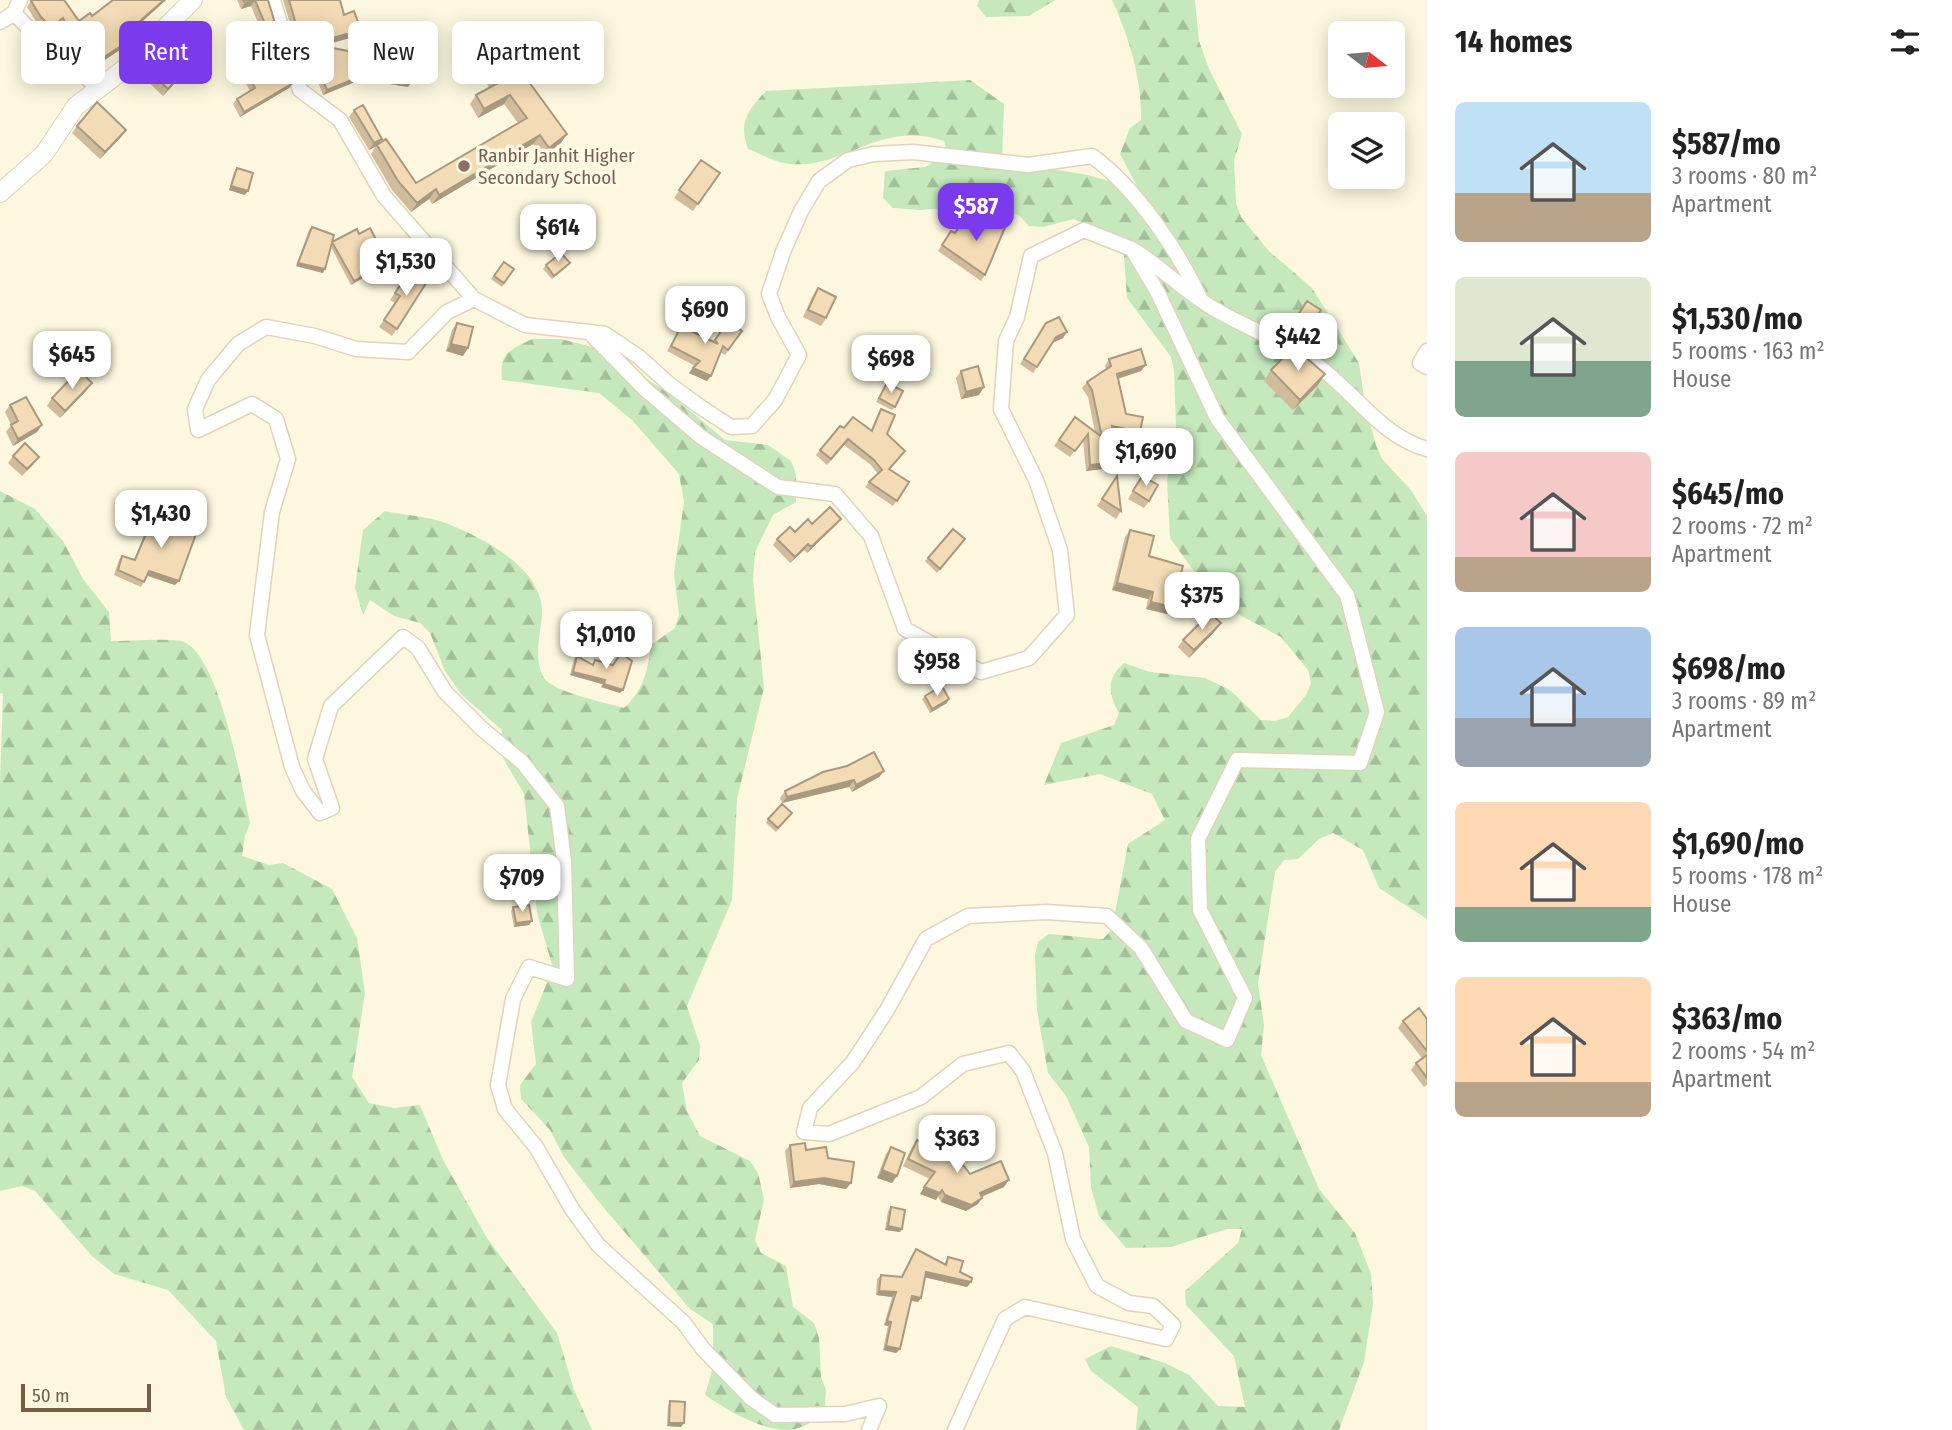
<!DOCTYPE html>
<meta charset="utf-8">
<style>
:root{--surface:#fff;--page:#f6f6f6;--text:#222;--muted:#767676;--accent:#7c3aed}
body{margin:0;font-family:"Fira Sans Condensed",sans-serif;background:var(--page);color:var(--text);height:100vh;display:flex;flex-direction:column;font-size:26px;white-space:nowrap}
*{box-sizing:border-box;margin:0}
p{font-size:23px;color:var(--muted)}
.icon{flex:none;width:38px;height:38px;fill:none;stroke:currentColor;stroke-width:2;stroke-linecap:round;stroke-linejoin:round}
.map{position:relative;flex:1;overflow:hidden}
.side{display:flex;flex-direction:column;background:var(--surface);width:525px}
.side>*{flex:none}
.top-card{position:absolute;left:21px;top:21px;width:665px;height:63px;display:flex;gap:14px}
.needle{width:46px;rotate:106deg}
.tools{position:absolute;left:1328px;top:21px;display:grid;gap:14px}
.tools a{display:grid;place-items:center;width:77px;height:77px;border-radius:10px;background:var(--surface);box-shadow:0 4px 18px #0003;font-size:35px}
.scale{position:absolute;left:21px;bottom:18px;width:130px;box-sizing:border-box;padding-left:7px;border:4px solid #725f46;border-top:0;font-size:19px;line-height:24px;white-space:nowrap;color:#725f46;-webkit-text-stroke:5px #fffae4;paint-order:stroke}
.price{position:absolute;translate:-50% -60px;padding:0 16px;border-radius:14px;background:#fff;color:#222;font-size:23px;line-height:46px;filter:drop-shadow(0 2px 4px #0008)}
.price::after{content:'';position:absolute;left:50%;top:42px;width:21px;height:16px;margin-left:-10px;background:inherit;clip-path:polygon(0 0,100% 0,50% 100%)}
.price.on{background:var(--accent);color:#fff}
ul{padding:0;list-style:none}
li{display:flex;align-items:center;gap:21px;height:175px;padding:0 28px}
li span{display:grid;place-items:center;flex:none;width:196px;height:140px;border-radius:10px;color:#555}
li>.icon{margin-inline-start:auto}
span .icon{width:84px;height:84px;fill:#fffc;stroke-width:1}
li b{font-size:30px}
h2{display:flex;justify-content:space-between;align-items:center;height:84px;padding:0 28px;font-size:30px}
.pill{padding:0 24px;border-radius:10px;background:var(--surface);box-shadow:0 4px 18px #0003;font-size:24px;line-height:63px}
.pill.on{background:var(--accent);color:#fff}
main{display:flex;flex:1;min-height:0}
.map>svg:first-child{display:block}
</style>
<main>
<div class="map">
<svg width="1427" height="1430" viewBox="0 0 1427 1430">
<defs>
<pattern id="forest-firs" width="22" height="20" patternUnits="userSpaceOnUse" patternTransform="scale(1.75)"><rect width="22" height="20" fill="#c5e9bd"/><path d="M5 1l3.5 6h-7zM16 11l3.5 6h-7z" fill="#a4c09b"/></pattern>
</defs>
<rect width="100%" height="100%" fill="#fcf7de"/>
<path fill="url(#forest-firs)" d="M979 0H1055L1029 16 986 17 977 6Z
M1112 0H1195L1199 41 1209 69 1242 134 1234 161 1236 203 1241 217 1269 251 1312 288 1359 363 1365 405 1376 445 1382 459 1411 490 1427 516V919L1379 888 1363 850 1333 833 1319 839 1298 859 1284 860 1275 872 1258 984 1264 1025 1261 1055 1319 1189 1355 1233 1371 1274 1373 1304 1364 1362 1339 1430H1136L1138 1407 1091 1371 1085 1359 1111 1346 1165 1363 1189 1375 1218 1406 1245 1407 1234 1356 1186 1305 1185 1291 1238 1243 1242 1229H1227L1171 1247 1126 1248 1099 1216 1091 1188 1089 1147 1066 1096 1048 1073 1037 1010 1035 955 1038 942 1049 934 1103 939 1112 929 1128 844 1165 820 1152 794 1100 774 1044 785 1061 743 1114 725 1119 713C1108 693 1106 678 1124 663L1150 672 1205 678 1230 690 1261 720 1275 721 1288 717 1306 695 1311 683 1308 670 1281 637 1217 603 1170 538 1167 481 1176 428 1174 370 1171 357 1127 298 1123 243 1074 219 1043 227 1029 226 1020 216 993 204 920 210 893 208 883 198 885 171 925 167 948 154 944 141C880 119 845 169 790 164 776 163 761 154 748 149 738 123 748 110 766 91L970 80 1004 104 1002 161 1088 175 1139 190 1120 154 1130 128 1141 120C1142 79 1129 37 1112 0Z
M532 339H561L600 349 670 394 725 440 768 445 791 461 796 474V502L773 515 755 552 753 580 764 688 737 799 732 900 687 1006 700 1046 699 1060 682 1083 687 1111 700 1136 750 1161 758 1173 764 1199 755 1240 761 1253 786 1266 793 1307 814 1323 819 1338 821 1377 826 1390 824 1416C814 1421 801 1429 789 1430 759 1430 729 1411 705 1395L713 1367V1324L690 1309 599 1202 564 1157 550 1130 521 1099 520 1085 536 1064 531 1022 553 968 537 913 524 794 503 758 502 730 461 694 445 671 430 633 420 623 394 616 370 600 363 615 355 588 363 530 385 511C403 515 425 516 443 522 479 536 540 565 542 610 542 632 532 657 544 678 553 692 607 703 624 708 643 691 648 670 651 645L675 628 679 615 674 573 684 502 679 474 632 420 599 393 502 380C499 352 510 350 532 339Z
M0 491 35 509 63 541 83 579 109 612 111 641C129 641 165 638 181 641 219 650 242 787 250 823L245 836 242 856 269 865 283 863 332 889 357 938 365 993 352 1077 369 1103 394 1108 420 1105 443 1160 487 1238 557 1333 574 1390 592 1430H244L226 1397 216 1341 168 1290 114 1274 92 1256 35 1191 22 1186 0 1191V782L3 694 0 693Z"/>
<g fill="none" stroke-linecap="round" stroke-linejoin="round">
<g stroke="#e0d4ba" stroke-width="17">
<path id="minor" d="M20 0 14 13 41 41 99 88
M273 0 300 90 340 120 384 196 474 299 525 325 589 332 646 390 701 437 778 487 835 494 871 536 905 629 981 672 1029 658 1067 615 1060 550 1036 480 1001 409 1006 341 1017 317 1031 256 1084 230 1132 249 1158 293 1217 418 1347 595 1377 712 1360 763 1237 760 1198 839 1200 910 1245 998 1227 1040 1186 1021 1141 948 1107 916 1046 912 968 916 926 939 887 1010 853 1062 810 1108 804 1132 829 1134 921 1097 963 1064 1009 1053 1023 1071 1055 1153 1073 1239 1097 1286 1129 1303 1153 1306 1173 1325 1166 1339 1025 1307 1005 1319 955 1430
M0 22 14 13
M1135 251C1164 269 1188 295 1218 311 1251 330 1286 342 1317 365 1354 392 1382 437 1427 449
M474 299 447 312 408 352 356 349 315 336 266 327 238 344 208 380 195 409 198 430 252 404 276 419 288 459 272 512 257 635 292 767 303 791 320 813 332 808 315 759 331 706 403 637 418 648 445 692 481 728 522 762 557 806 564 861 567 979 529 967 513 999 498 1085 505 1109 536 1147 572 1209 598 1245 684 1323 703 1349 751 1398 775 1415 845 1414 879 1406 869 1430
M589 332 605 334 639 357 669 384 699 406 731 427 752 426 775 400 799 355 778 317 769 294 783 252 801 211 819 181 848 160 874 154 913 152 1028 165 1092 156C1135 187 1178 250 1200 298
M1427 351 1420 363 1427 367"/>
</g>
<g stroke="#e0d4ba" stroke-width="20">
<path id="tertiary" d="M0 193 44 154 76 106 124 69 193 0"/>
</g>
<use href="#minor" stroke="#fff" stroke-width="14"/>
<use href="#tertiary" stroke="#fff" stroke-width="18"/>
</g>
<path fill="#d0bc9c" d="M113 0H166L132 31V42L91 69 71 45 59 24 47 33 37 23 27 7 31 1 79 21 92 16Z
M237 0H268L293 83 289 88 240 117 233 104 237 99 250 91 243 78 247 73 253 69 243 45 246 39 258 36 262 33 251 6 241 9Z
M283 0H340L344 15 361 30 357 36 321 46 359 77 355 82 323 95 315 74 307 79Z
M374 53 413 80 408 87 365 80 369 60Z
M166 54 196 58 163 96 140 74 145 67Z
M485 55 521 71 561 143 543 157 533 144 432 204 429 199 411 212 392 190 371 154 376 146 369 150 349 117 354 110 382 139 378 144 416 183 518 123 504 104 478 118 470 104 476 95 489 88 478 64Z
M77 126 121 137 100 159 72 133Z
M701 160 720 173 693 211 674 198Z
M237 168 245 195 229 190 234 172Z
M984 215 985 275 981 281 938 251 951 231 955 233 976 229Z
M312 227 332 243 359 234 385 265 351 285 331 247 325 269 323 273 296 266 309 230Z
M504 262 514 269 502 287 491 279Z
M546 265 567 267 552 279 543 269Z
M411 269 428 280 392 336 379 327 395 303 390 300Z
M818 288 826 318 821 326 803 317 813 295Z
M1307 301 1321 310 1300 342 1286 333Z
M728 321 742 331 725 355 720 352 707 381 689 373 695 366 667 351 681 326 713 342Z
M457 323 463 356 446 351 452 330Z
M1046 323 1063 338 1053 343 1033 373 1020 364Z
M1109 359 1141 371 1118 379 1126 414 1140 432 1135 438 1113 433 1116 462 1111 468 1086 471 1083 440 1070 457 1054 446 1075 417 1095 432 1088 397 1082 388 1087 382 1106 369 1105 366Z
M1271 370 1318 385 1293 410 1264 381Z
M961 371 979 395 961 399 956 378Z
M887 383 895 407 892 410 876 402Z
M87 390 60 418 47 406 52 398Z
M10 405 42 425 37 432 13 446 6 432 11 425 5 412Z
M881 409 887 434 905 451 890 469 909 482 893 506 865 487 869 482 878 474 871 465 844 445 827 465 816 455 820 450 844 428 871 430 878 414Z
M13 456 34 464 22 476 8 463Z
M1117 476 1121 511 1116 519 1097 506Z
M1142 476 1149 501 1144 508 1128 499Z
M150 524 175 585 147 576 141 587 114 575 119 560 122 556 134 560 147 528Z
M812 524 836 525 807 553 804 550 790 563 773 545 777 539 795 532Z
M1130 530 1149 556 1167 614 1146 609 1148 599 1112 590 1125 537Z
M965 539 937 573 925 561 928 558Z
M1216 630 1189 658 1178 647 1183 640Z
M577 656 592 665 595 660 620 693 601 687 602 684 570 675 574 659Z
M925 696 949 699 947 703 930 713 922 699Z
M847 766 884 771 879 777 852 792 849 787 782 803 780 798 785 791Z
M792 813 776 832 766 823 768 819Z
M513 907 529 925 514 927 511 911Z
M1427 1019V1085L1424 1087 1411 1070 1416 1063 1422 1058 1398 1028 1403 1021Z
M917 1140 970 1174 1004 1187 982 1197 978 1204 966 1211 941 1202 938 1197 936 1200 920 1194 930 1179 903 1166 912 1147Z
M790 1145 828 1158 846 1189 819 1184 790 1188 785 1151Z
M891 1147 892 1183 877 1178 886 1154Z
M891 1207 900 1232 885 1230 888 1211Z
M916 1249 944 1264 948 1257 971 1282 967 1287 925 1277 921 1298 918 1302 911 1301 900 1349 896 1353 883 1350 888 1326 884 1325 892 1297 876 1295 877 1279 881 1275 901 1277Z
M670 1401 681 1427 667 1426 668 1405Z"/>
<path fill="#a9997f" d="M164 0H166L127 35 131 29Z
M255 0 251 6 241 9 245 3Z
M63 18 59 24 47 33 51 27Z
M361 30 357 36 307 50 311 44Z
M136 36 132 42 91 69 95 63Z
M196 58 191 65 163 96 168 89Z
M318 69 315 74 307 79 310 73Z
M370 73 413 80 408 87 365 80Z
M359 77 355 82 323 95 327 90Z
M293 83 289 88 240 117 244 112Z
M510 95 504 104 478 118 484 109Z
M126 130 121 137 100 159 105 152Z
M567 134 561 143 543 157 549 148Z
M540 135 533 144 432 204 439 195Z
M382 139 377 146 369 150 374 143Z
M231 186 248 191 245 195 229 190Z
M436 189 429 199 411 212 417 203Z
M388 262 385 265 351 285 354 281Z
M298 263 325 269 323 273 296 266Z
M1067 332 1063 338 1052 343 1056 337Z
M451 344 468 348 463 356 446 351Z
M1146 365 1141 371 1113 380 1117 374Z
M693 368 711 376 707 381 689 373Z
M1325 374 1318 385 1293 410 1300 400Z
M92 383 87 390 60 418 65 411Z
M984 387 979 395 961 399 966 392Z
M42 425 37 432 13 446 18 439Z
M1112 426 1140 432 1135 438 1108 432Z
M1116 462 1111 468 1086 471 1090 465Z
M841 519 836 525 807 553 811 547Z
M808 544 804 550 790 563 795 557Z
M149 571 179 581 175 585 146 575Z
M1117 583 1153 592 1148 599 1112 590Z
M1151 602 1172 607 1167 614 1146 609Z
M1221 623 1216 630 1189 658 1194 650Z
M573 672 605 680 602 684 570 675Z
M604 684 623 690 620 693 601 687Z
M949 699 947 703 930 713 932 709Z
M884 771 879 777 852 792 856 785Z
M854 780 849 787 782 803 787 797Z
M532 921 529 925 514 927 516 923Z
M882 1170 897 1176 892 1183 877 1178Z
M824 1178 851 1183 846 1189 819 1184 790 1188 794 1182Z
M1009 1180 1004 1187 975 1199 980 1193Z
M924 1187 940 1193 936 1200 920 1194Z
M945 1195 982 1198 978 1204 966 1211 941 1202Z
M888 1226 902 1229 900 1232 885 1230Z
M926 1272 971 1282 967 1287 923 1277Z
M879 1291 896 1292 892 1297 876 1295Z
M912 1296 921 1298 918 1302 909 1300Z
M887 1321 891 1322 888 1326 884 1325Z
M886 1346 900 1349 896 1353 883 1350Z
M669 1423H684L681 1427 667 1426Z"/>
<path fill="#f2dbb5" stroke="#a9997f" stroke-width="2" d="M33 0H64L79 21 90 13 92 16 113 0H164L131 29 136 36 95 63 75 40 63 18 51 27 41 17 31 1Z
M243 0H268L293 83 244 112 237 99 255 88 247 73 258 67 246 39 257 35 263 42 260 34 268 31 255 0 245 3Z
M289 0H340L344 15 354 11 361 30 311 44 348 51 359 77 327 90 318 69 310 73Z
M179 42 196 58 168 89 145 67 162 50 166 54Z
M508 44 521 71 567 134 549 148 540 135 439 195 436 189 417 203 398 181 377 145 386 139 416 183 527 118 510 95 484 109 476 95 498 83 485 55Z
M374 53 416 60 413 80 370 73Z
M97 102 126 130 105 152 77 126Z
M363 105 382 139 374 143 354 110Z
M701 160 720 173 698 204 679 190Z
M237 168 253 173 248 191 231 186Z
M984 215 1006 225 985 275 942 245 951 231 955 233 963 221 977 230Z
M312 227 334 235 325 269 298 263Z
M370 228 388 262 354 281 332 242 357 229 359 234Z
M561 253 570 263 554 276 546 265Z
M504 262 514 269 504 283 494 276Z
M411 269 428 280 397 329 384 320 400 296 395 293Z
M818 288 836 297 826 318 808 310Z
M1307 301 1321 310 1305 335 1291 326Z
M1059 317 1067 332 1056 337 1037 367 1024 359 1046 323Z
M728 321 742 331 728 350 723 346 711 376 693 368 700 361 671 346 681 326 718 344 715 340Z
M457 323 473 327 468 348 451 344Z
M1294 347 1325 374 1300 400 1271 370Z
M1141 349 1146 365 1117 374 1126 414 1143 417 1140 432 1112 426 1116 462 1090 465 1088 434 1075 451 1059 440 1075 417 1102 437 1092 390 1087 382 1111 366 1109 359Z
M978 366 984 387 966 392 961 371Z
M79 370 92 383 65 411 52 398Z
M887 383 903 391 895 407 879 398Z
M26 397 42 425 18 439 11 425 18 421 10 405Z
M881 409 895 415 887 434 905 451 889 469 909 482 897 501 869 482 882 470 874 460 848 439 831 459 820 450 840 426 844 428 853 417 872 431Z
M25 443 39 457 27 469 13 456Z
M1117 476 1121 511 1102 499Z
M1142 476 1158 485 1149 501 1133 491Z
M830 507 841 519 811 547 808 544 795 557 777 539 790 527 795 532 808 519 812 524Z
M164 508 180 524 197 531 179 581 149 571 144 582 118 570 122 556 135 560 150 524Z
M953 529 965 539 940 569 928 558Z
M1130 530 1154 536 1149 556 1183 566 1172 607 1151 602 1153 592 1117 583Z
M1210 613 1221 623 1194 650 1183 640Z
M621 653 632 661 623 690 604 684 605 680 573 672 577 656 593 665 595 660 613 665Z
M942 686 949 699 932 709 925 696Z
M874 752 884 771 856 785 854 780 787 797 785 791 823 772 847 766Z
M782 804 792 813 778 828 768 819Z
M529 905 532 921 516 923 513 907Z
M1419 1008 1427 1019V1051L1403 1021Z
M1427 1055V1078L1416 1063Z
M917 1140 949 1156 954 1153 970 1174 1001 1161 1009 1180 980 1193 982 1198 971 1205 945 1195 942 1190 940 1193 924 1187 935 1172 908 1159Z
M805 1143 806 1150 826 1147 828 1158 854 1162 851 1183 824 1178 794 1182 790 1145Z
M891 1147 905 1153 897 1176 882 1170Z
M891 1207 905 1210 902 1229 888 1226Z
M916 1249 946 1265 948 1257 963 1261 960 1272 972 1278 971 1282 926 1272 921 1298 912 1296 900 1349 886 1346 891 1322 887 1321 896 1292 879 1291 881 1275 902 1277Z
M670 1401 685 1402 684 1423H669Z"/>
<circle fill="#8d6e63" stroke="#fffae4" stroke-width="2.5" cx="464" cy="166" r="7"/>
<g text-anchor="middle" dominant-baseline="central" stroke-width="7" stroke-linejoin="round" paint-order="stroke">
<g font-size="19" fill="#785e54" stroke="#fffae4" text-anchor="start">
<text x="478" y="155">Ranbir Janhit Higher<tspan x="478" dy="22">Secondary School</tspan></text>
</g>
</g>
</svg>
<div class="tools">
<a><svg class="needle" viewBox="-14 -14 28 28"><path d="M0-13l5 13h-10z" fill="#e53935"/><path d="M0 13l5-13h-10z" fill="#767676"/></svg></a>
<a><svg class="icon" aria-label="layers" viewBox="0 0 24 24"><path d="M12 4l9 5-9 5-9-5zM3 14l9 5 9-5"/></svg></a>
</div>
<div class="scale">50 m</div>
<b class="price on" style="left:976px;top:243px">$587</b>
<b class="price" style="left:558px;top:264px">$614</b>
<b class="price" style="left:406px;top:298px">$1,530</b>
<b class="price" style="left:705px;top:346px">$690</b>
<b class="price" style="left:1298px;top:373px">$442</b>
<b class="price" style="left:72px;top:391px">$645</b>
<b class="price" style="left:891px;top:395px">$698</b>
<b class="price" style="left:1146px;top:488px">$1,690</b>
<b class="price" style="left:161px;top:550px">$1,430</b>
<b class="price" style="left:1202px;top:632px">$375</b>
<b class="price" style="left:606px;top:671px">$1,010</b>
<b class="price" style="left:937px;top:698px">$958</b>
<b class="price" style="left:522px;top:914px">$709</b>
<b class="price" style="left:957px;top:1175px">$363</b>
<div class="top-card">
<a class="pill">Buy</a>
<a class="pill on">Rent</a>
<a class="pill">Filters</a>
<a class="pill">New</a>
<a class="pill">Apartment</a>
</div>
</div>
<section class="side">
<h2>14 homes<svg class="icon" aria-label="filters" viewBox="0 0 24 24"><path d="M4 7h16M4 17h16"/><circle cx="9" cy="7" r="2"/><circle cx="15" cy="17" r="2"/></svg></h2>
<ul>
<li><span style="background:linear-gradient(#bfe0f5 65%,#b9a48a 0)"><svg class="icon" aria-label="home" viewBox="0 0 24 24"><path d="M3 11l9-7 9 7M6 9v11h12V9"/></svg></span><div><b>$587/mo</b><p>3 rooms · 80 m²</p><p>Apartment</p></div></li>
<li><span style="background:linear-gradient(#dfe7d0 60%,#7fa58c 0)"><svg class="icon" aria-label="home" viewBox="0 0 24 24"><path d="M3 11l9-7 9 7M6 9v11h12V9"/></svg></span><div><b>$1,530/mo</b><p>5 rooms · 163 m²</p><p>House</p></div></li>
<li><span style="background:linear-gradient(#f6c9c9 75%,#b9a48a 0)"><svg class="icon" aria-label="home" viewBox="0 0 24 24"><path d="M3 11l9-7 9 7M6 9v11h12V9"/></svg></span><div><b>$645/mo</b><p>2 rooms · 72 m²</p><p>Apartment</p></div></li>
<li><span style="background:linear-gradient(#a9c7e8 65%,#9aa5b1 0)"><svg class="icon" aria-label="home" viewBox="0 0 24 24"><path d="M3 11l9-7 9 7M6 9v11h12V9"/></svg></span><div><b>$698/mo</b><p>3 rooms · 89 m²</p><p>Apartment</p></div></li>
<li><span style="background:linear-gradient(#ffd9b3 75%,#7fa58c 0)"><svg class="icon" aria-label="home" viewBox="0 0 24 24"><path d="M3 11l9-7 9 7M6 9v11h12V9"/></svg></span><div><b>$1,690/mo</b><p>5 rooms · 178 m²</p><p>House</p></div></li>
<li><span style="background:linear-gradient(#ffd9b3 75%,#b9a48a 0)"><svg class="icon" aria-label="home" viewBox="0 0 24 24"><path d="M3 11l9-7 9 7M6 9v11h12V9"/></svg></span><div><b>$363/mo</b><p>2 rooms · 54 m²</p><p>Apartment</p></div></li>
</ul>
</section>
</main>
